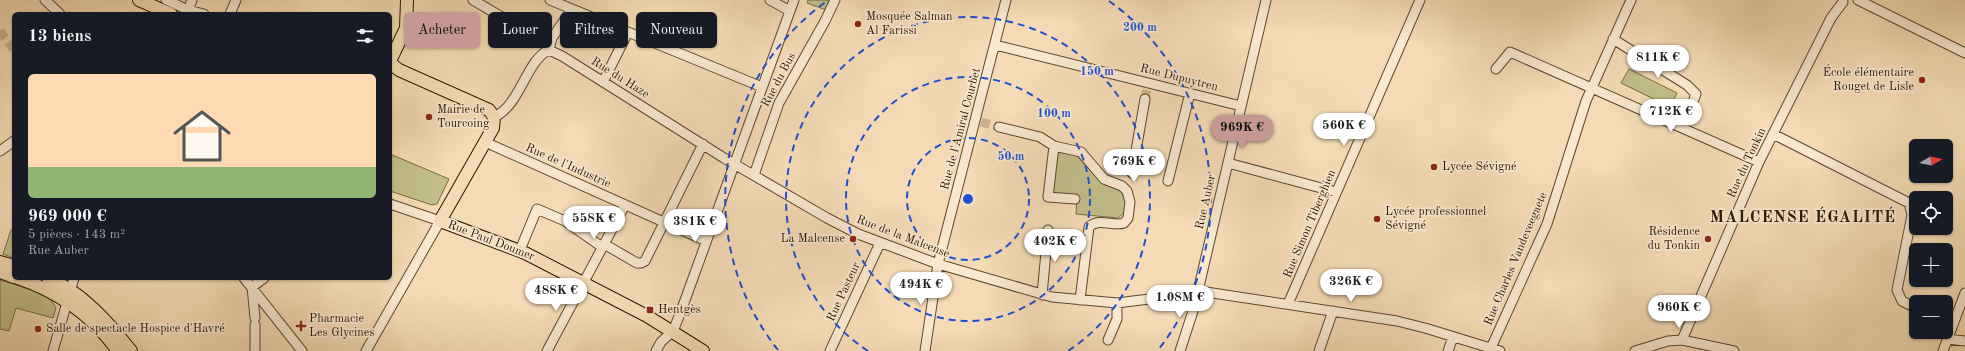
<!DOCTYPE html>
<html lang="fr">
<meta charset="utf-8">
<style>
:root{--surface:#171b24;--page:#242831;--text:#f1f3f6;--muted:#9ea1a6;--line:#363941;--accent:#c59692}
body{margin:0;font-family:"Old Standard TT",serif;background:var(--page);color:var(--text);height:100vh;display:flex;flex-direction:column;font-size:15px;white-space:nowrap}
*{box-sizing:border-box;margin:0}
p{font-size:13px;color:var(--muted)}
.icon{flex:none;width:22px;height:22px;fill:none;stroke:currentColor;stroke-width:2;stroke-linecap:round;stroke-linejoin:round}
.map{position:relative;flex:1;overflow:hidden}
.sheet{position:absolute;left:12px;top:12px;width:380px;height:268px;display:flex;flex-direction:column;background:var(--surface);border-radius:6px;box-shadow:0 1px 3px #0004}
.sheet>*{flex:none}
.banner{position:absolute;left:404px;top:12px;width:380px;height:36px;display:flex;gap:8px}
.needle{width:26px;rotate:81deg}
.tools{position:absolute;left:1909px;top:139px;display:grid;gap:8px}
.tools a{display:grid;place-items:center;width:44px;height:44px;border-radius:6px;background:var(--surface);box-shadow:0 1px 3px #0004;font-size:20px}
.price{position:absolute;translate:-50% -34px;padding:0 9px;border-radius:14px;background:#fff;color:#222;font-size:13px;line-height:26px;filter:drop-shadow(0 1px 2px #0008)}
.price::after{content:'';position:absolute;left:50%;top:24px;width:12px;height:9px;margin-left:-6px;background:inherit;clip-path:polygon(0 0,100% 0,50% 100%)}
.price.selected{background:var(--accent);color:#111}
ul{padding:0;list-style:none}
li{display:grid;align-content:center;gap:8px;height:212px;padding:0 16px}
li+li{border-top:1px solid var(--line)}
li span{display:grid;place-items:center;height:124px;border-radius:6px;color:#555}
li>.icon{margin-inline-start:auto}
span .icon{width:72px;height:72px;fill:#fffc;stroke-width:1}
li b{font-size:17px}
h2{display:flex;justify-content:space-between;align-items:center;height:48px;padding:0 16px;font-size:17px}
.chip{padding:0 14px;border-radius:6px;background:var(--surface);box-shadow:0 1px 3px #0004;font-size:14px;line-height:36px}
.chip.selected{background:var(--accent);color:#111}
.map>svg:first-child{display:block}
</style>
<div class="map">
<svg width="1965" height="351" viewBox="0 0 1965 351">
<rect width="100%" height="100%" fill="#f4dbb5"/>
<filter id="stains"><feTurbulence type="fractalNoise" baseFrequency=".005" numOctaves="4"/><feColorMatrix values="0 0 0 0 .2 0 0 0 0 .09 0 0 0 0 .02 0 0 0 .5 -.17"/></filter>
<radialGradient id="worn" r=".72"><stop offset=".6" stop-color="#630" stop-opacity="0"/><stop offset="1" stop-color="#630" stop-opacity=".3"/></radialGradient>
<path fill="#c1be89" stroke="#766a46" d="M808 0H829L826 10 807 3Z
M1629 69 1677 93 1670 107 1621 83Z
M1056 152 1076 155 1100 181 1122 191 1127 199 1125 212 1118 218 1076 214 1077 197 1052 193Z
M390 154 449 179 437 204 432 205 390 191Z
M14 228V258L3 254 11 230Z
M0 280 48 295 56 308 53 318 16 308 9 331 0 329Z"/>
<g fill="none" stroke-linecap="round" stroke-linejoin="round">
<path stroke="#ccb391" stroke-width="9" stroke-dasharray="9 4.5" stroke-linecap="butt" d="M0 31 14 50
M1145 99 1147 88
M981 122 999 127"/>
<g stroke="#5c462f" stroke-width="11">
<path id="minor" d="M45 0 60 14
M166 0 188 10 204 14
M473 0 541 40 549 50 562 56 724 158 827 218 858 234 938 264 1052 297 1117 303 1206 292 1397 321 1425 328 1500 351
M550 0 762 87
M770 0 790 11
M1858 0 1965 53
M188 10 192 0
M230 14 236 0
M1613 39 1687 85 1696 94 1683 127
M995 45 1241 106
M549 50 552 38 572 9
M1496 69 1510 52 1759 162
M603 82 628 32
M494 117C521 105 526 60 549 50
M999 127 1040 137 1054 146 1081 152 1104 179 1122 186 1127 191 1130 202 1128 218 1124 223C1113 227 1099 217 1089 227L1080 300
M1773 134 1909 203 1912 215 1897 290 1902 301 1916 308
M485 142 706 241
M1054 146 1048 197 1075 199
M0 151 14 141
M1228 163 1336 192
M1132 173 1145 99
M754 175 779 103 825 21 835 0
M1168 181 1190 93
M604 244 637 263H641L645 261 703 144
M520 250 537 209 565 221 602 247
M244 278 302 351
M252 287 255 318
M252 287 264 278
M1042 295 1048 230
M1288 304 1420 0
M1947 339 1965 341
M1108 340 1117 319V303
M1682 340 1759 162 1831 18 1843 2
M1491 348 1547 224 1586 101 1631 0
M53 351 74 278
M255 351V325
M366 351 440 221 390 204
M547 351 625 205
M656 351 661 342 673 331 680 314 794 0
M830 351 880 243
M925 351 938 264 1006 0
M1180 351 1194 308 1266 0
M1319 351 1333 311
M1448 351 1453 337
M1635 351 1668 341 1682 340 1734 351
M1943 351 1965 293"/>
</g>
<g stroke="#2a1502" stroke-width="14">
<path id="major" d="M139 0 171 14
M390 61 406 28 407 0
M390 63 399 70 489 110 494 117 493 128 440 221 525 253 647 316 703 351
M0 262 14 266
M0 272 14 277
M18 278C60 292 92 315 118 351
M48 278C82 292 109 323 131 351"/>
</g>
<use href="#minor" stroke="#f8e8cf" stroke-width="9"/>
<use href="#major" stroke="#f4dbb5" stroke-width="12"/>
</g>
<g fill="none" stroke="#1d4ed8" stroke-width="2" stroke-dasharray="7 5">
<circle cx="968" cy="199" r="61"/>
<circle cx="968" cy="199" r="122"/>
<path d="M868 351A182 182 0 1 1 1068 351"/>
<path d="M778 350A243 243 0 0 1 827 1M1109 1A243 243 0 0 1 1158 350"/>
</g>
<g fill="#8f2418" stroke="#f8e8cf" stroke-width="1.5">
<circle cx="858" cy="24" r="4"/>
<circle cx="1922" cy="80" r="4"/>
<circle cx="429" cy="117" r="4"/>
<circle cx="1434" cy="167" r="4"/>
<circle cx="1377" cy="219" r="4"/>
<circle cx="853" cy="239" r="4"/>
<circle cx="1708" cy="239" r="4"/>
<rect x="646" y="306" width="8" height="8" rx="2"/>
<path d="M299 320h4v4h4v4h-4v4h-4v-4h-4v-4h4z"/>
<circle cx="38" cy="329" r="4"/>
</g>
<g text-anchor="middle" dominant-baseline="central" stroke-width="3.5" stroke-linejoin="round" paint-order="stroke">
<g font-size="12" fill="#2a1502" stroke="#f8e8cf" text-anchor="start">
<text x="866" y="17">Mosquée Salman<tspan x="866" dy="14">Al Farissi</tspan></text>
<text x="1914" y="73" text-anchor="end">École élémentaire<tspan x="1914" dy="14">Rouget de Lisle</tspan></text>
<text x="437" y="110">Mairie de<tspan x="437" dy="14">Tourcoing</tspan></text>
<text x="1442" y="167">Lycée Sévigné</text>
<text x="1385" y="212">Lycée professionnel<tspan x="1385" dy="14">Sévigné</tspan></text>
<text x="1700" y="232" text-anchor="end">Résidence<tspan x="1700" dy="14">du Tonkin</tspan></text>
<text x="845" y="239" text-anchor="end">La Malcense</text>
<text x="658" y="310">Hentgès</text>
<text x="309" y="319">Pharmacie<tspan x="309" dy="14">Les Glycines</tspan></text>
<text x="46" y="329">Salle de spectacle Hospice d'Havré</text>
</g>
<g font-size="12" fill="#2a1502" stroke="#f8e8cf">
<text transform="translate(620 78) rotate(32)">Rue du Haze</text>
<text transform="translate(1179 78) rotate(14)">Rue Dupuytren</text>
<text transform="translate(779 80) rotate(-62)">Rue du Bus</text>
<text transform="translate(961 129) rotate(-75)">Rue de l'Amiral Courbet</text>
<text transform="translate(1747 163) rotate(-65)">Rue du Tonkin</text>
<text transform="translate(568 166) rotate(24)">Rue de l'Industrie</text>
<text transform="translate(1206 202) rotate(-77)">Rue Auber</text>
<text transform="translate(1310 224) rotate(-67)">Rue Simon Tiberghien</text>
<text transform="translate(903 237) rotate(21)">Rue de la Malcense</text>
<text transform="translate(491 241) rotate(21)">Rue Paul Doumer</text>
<text transform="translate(1516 259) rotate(-67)">Rue Charles Vandeveegaete</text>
<text transform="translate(844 292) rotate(-65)">Rue Pasteur</text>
</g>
<g font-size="16" font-weight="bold" letter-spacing="1" fill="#2a1502" stroke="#f8e8cf">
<text x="1803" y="218">MALCENSE ÉGALITÉ</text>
</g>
</g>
<circle cx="968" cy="199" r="6" fill="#1d4ed8" stroke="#f8e8cf" stroke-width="2"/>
<g font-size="12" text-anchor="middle" font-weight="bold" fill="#1d4ed8" stroke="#f8e8cf" stroke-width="3.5" stroke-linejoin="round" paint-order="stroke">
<text x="1140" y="31">200 m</text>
<text x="1097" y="75">150 m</text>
<text x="1054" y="117">100 m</text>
<text x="1011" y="160">50 m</text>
</g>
<rect width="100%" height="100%" filter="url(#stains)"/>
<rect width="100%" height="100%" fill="url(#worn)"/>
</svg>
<div class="tools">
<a><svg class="needle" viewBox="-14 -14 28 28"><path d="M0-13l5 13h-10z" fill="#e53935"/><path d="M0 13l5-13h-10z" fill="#9ea1a6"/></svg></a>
<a><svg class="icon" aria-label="locate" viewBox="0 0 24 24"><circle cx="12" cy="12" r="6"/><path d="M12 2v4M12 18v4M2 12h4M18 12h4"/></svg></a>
<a>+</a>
<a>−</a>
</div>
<b class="price" style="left:1658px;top:79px">811K €</b>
<b class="price" style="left:1671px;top:133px">712K €</b>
<b class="price" style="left:1344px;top:147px">560K €</b>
<b class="price selected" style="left:1242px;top:149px">969K €</b>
<b class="price" style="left:1134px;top:183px">769K €</b>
<b class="price" style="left:594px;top:240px">558K €</b>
<b class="price" style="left:695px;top:243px">381K €</b>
<b class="price" style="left:1055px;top:263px">402K €</b>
<b class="price" style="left:1351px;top:303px">326K €</b>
<b class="price" style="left:921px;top:306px">494K €</b>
<b class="price" style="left:556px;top:312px">488K €</b>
<b class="price" style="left:1180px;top:319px">1.08M €</b>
<b class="price" style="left:1679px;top:329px">960K €</b>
<div class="banner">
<a class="chip selected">Acheter</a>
<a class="chip">Louer</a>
<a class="chip">Filtres</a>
<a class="chip">Nouveau</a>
</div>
<section class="sheet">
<h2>13 biens<svg class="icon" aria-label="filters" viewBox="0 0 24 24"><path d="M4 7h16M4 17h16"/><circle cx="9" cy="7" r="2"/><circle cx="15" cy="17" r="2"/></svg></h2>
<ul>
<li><span style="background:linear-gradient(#ffd9b3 75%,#8fb573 0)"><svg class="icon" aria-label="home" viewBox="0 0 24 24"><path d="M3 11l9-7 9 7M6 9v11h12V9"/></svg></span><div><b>969 000 €</b><p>5 pièces · 143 m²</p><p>Rue Auber</p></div></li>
</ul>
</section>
</div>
